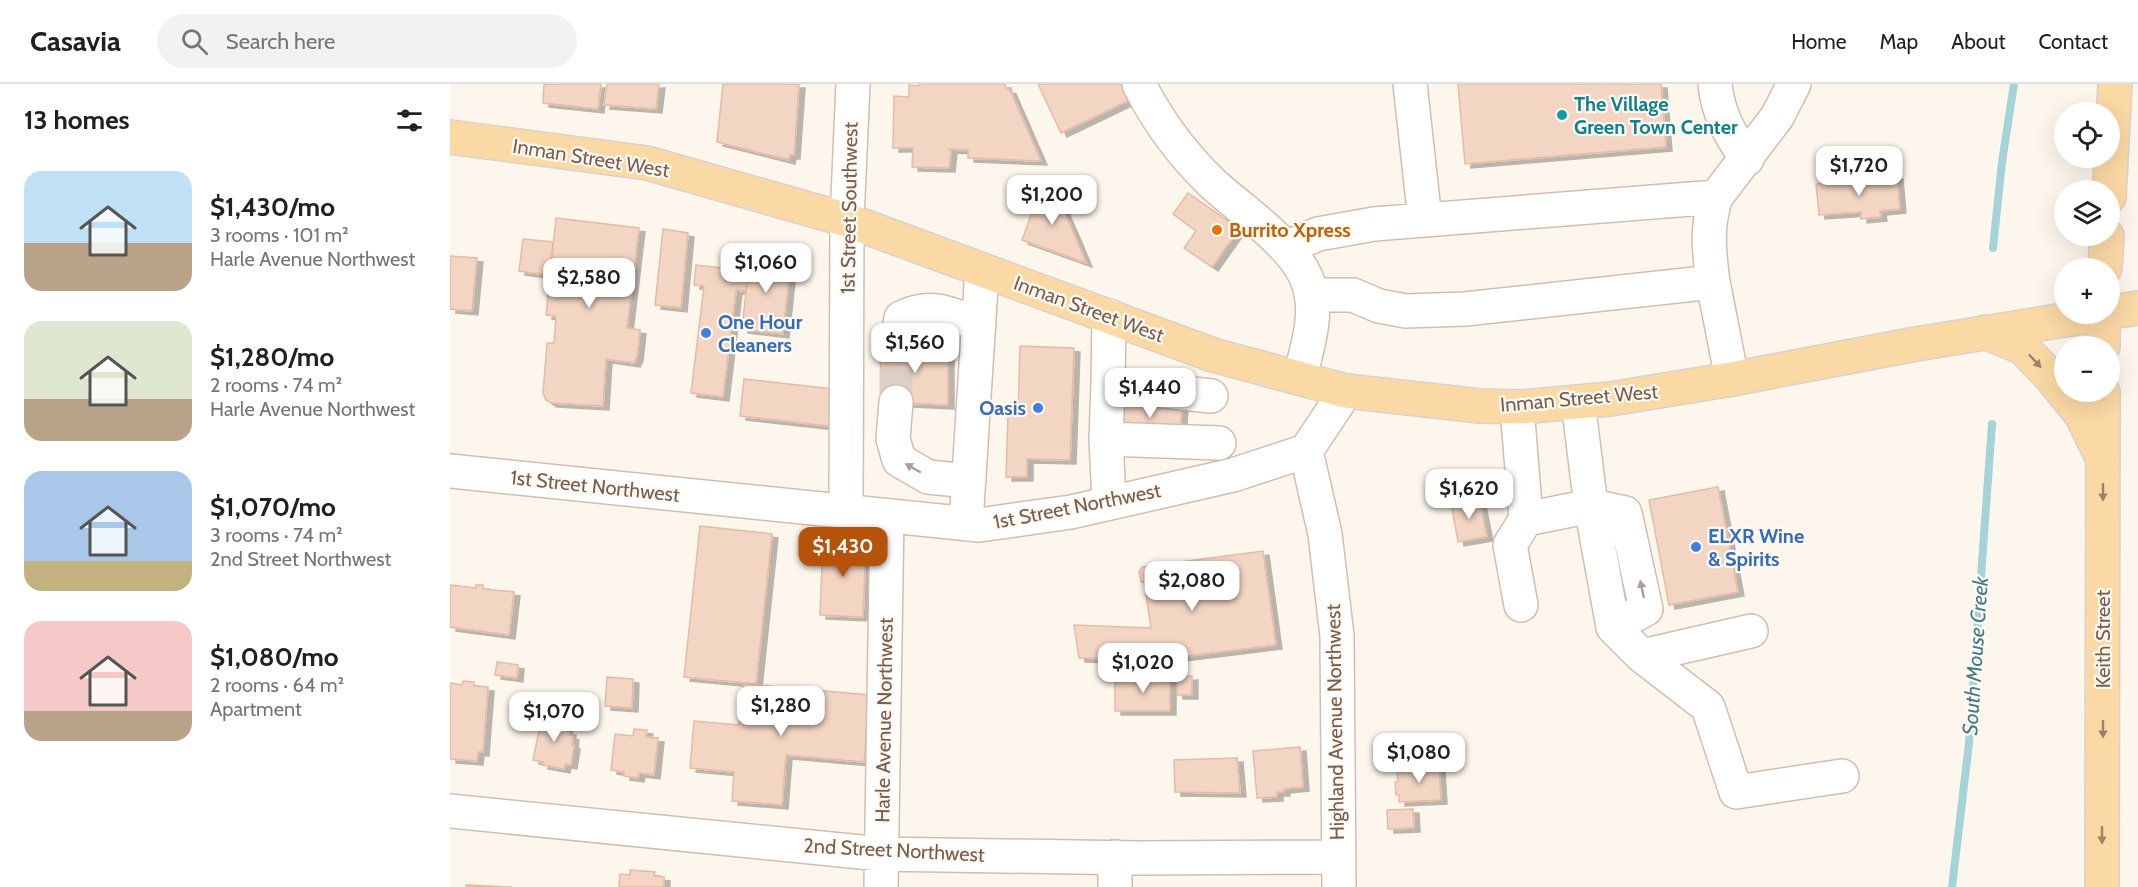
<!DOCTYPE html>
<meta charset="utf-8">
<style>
:root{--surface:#fff;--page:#f2f2f2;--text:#202124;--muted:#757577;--line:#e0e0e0;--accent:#b45309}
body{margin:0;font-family:Cabin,sans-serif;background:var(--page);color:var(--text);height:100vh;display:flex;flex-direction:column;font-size:22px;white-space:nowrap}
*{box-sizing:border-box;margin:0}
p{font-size:20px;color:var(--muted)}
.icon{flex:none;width:33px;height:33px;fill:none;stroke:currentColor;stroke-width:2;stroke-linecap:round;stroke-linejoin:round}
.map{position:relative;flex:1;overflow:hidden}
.details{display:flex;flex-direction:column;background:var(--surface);width:450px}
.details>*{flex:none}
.buttons{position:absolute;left:1604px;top:18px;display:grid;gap:12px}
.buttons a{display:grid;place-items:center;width:66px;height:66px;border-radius:50%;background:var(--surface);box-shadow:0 6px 24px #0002;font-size:30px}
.price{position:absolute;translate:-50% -51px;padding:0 14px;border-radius:12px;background:#fff;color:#222;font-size:20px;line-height:39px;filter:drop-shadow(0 2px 3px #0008)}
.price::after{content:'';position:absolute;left:50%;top:36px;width:18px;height:14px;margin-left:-9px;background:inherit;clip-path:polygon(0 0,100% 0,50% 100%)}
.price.active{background:var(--accent);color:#fff}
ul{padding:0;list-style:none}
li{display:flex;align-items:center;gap:18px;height:150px;padding:0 24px}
li span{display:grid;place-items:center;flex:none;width:168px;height:120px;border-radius:18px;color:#555}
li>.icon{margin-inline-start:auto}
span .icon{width:72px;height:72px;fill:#fffc;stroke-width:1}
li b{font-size:26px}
h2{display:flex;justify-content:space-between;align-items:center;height:72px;padding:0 24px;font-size:26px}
header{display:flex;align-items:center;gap:36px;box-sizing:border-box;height:84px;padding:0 30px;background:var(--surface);border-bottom:2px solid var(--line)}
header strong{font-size:28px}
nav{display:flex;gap:33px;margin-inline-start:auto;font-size:21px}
.search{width:420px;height:54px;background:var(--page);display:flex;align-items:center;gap:15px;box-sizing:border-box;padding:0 21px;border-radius:33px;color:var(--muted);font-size:22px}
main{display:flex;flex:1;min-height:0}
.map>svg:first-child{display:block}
</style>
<header>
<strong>Casavia</strong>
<div class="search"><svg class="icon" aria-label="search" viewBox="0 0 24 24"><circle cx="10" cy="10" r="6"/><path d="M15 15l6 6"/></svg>Search here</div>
<nav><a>Home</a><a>Map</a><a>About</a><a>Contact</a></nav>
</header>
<main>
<section class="details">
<h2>13 homes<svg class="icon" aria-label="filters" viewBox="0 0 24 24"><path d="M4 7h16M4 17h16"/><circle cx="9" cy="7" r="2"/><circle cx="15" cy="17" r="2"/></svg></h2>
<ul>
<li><span style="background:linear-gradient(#bfe0f5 60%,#b9a48a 0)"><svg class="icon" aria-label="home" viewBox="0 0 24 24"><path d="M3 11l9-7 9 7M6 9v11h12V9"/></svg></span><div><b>$1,430/mo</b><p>3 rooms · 101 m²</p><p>Harle Avenue Northwest</p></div></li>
<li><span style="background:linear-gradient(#dfe7d0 65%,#b9a48a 0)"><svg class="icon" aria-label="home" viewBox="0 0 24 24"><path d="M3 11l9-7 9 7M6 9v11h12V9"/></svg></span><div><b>$1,280/mo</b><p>2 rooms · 74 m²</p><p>Harle Avenue Northwest</p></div></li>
<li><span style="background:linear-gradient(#a9c7e8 75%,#c2b280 0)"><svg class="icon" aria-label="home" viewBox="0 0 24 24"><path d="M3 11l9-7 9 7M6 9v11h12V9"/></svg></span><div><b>$1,070/mo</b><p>3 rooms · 74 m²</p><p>2nd Street Northwest</p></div></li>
<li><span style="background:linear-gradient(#f6c9c9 75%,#b9a48a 0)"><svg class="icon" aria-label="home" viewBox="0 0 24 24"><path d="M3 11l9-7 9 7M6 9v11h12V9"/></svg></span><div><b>$1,080/mo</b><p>2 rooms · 64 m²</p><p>Apartment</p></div></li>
</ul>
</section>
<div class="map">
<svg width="1688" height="803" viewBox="0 0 1688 803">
<defs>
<filter id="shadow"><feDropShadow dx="6" dy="4" stdDeviation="0" flood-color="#0004"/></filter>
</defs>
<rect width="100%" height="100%" fill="#fdf6ec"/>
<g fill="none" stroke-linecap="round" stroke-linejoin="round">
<path stroke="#a5d3da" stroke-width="8" d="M1543 164 1552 78 1564 0
M1502 803 1519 659 1542 340"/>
</g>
<path fill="#f3d5c3" stroke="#e6bba3" stroke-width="1.5" filter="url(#shadow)" d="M94 0H151L148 25 93 19Z
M157 0H209L206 25 154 21Z
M273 0H349L344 71H340L339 76 267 58Z
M469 0H555L556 5 560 6 591 77 518 74V66L498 65 501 66 499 84 462 83 463 64H443L444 12 459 13V1L469 2Z
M588 0H673L680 16 611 49Z
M1008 0H1211L1216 63 1015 80Z
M1447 91 1450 125 1430 127 1431 133 1411 135V128L1369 131 1366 100Z
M601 98 627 157 636 179 572 156 591 103Z
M738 109 789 145 762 183 734 164 746 147 723 130Z
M106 134 189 144 177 244 190 246 187 273 184 279 156 275 153 322 101 319 96 316 93 309 97 259H104L106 232 96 231Z
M213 145 238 149 231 224 205 221Z
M73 155 103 158 99 191 69 187Z
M300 171 341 176 333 250 292 245Z
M0 172 27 174 22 227 0 225Z
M246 181 298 187 296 207 286 206 273 313 241 309 254 202 244 201Z
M498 259V321L433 318 429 262Z
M570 262 624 264 620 376 577 375V393H556L558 331H568Z
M294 295 383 305 379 342 290 332Z
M671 317 732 321 730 352 668 348Z
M1268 403 1288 508 1219 521 1199 416Z
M1029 413 1037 453 1008 458 1001 418Z
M250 442 322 450 306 600 234 593Z
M373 456 416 457 413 533 370 531Z
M813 467 826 561 705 576 629 574 624 541 701 544 694 497 691 498 689 488 692 483Z
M0 501 26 504V501H33V505L64 508 59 551 0 543Z
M47 578 68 581 67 594 45 591Z
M720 592V627H665V593Z
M742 592V611H727V593Z
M157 593 183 595 182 624 155 622Z
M13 597 24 598V602L38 603 33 668H28L27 677 0 675V599L12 601Z
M293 600 420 611 414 678 336 671 332 721 282 717 284 688 240 684 244 637 289 641Z
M92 632 118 636 116 647H120V651L123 652 122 661H124L121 681 115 680 114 685 92 681 93 678 83 676Z
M184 645 197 646 196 653 208 654 204 691 189 689 188 694 174 692V688L161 686 165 650 183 652Z
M850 663 853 703 834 705V708H827V713L807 714 803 667Z
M787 674 790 709 725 708 724 676Z
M989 682 991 716 949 718V711H946L945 698H948L947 685Z
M963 725 964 744 938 745 937 726Z
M180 786 205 788 204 792 214 793V803H169L170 790 180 791Z
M16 801 62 803H16Z"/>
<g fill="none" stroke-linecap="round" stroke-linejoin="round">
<path stroke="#dcd0c4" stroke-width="33" stroke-dasharray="33 16" stroke-linecap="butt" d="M446 318V261"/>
<g stroke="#d1beb0" stroke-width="36">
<path id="minor" d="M689 0C707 36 733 71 762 99 792 127 851 164 860 205 868 234 856 266 850 294
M960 0 975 136
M1265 0C1268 30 1280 51 1297 75
M836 164 868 150 924 140 1266 113
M1263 198C1259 168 1256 142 1266 113L1327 33 1344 0
M861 211H903L929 222 956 227 1015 225 1263 198 1282 295
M659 232 658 301 761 312
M446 261 451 234C481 219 500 229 529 241
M658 301 656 355 769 359
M446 318 443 355 449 376 478 393 519 397
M1128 318 1141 422 1163 543 1192 572 1301 547
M1067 323 1076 435 1141 422 1175 429 1196 525 1163 543
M656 355 659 418
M856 367 875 450 887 552 889 803
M0 387 529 441 621 428 783 391 856 367 896 307
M396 428 397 136 403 0
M516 439 532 186
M1071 521 1060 461 1076 435
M1192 572 1258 623 1286 708 1392 692
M0 727 431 770 687 774 889 773
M665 773V803
M431 803 437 432"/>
</g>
<g stroke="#dad1cd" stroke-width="36">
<path id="major" d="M0 53 197 79 397 136 763 271 896 307 1030 322 1071 323 1160 315 1282 295 1466 260 1652 230
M1659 113 1665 0
M1655 184 1657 152
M1659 228 1688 224
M1653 230V262
M1535 248 1573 264 1600 292 1631 330 1650 369
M1652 803 1653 308"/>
</g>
<use href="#minor" stroke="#fff" stroke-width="33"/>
<use href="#major" stroke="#fbd9a5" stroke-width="33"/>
</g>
<defs><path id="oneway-solid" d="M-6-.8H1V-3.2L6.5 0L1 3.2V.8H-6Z" transform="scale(1.5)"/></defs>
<g fill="#a18267">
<use href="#oneway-solid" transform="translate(1585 277) rotate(47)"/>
<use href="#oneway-solid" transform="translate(1653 408) rotate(90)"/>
<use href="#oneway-solid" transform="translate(1653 645) rotate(90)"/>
<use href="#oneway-solid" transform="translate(1652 751) rotate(90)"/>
</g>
<g fill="#af9d94">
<use href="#oneway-solid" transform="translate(463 384) rotate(-150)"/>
<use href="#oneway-solid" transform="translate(1192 505) rotate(-102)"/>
</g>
<circle fill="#0f9aa8" stroke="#fffaf3" stroke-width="2" cx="1112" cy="31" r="6"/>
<circle fill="#e8710a" stroke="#fffaf3" stroke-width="2" cx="767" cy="146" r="6"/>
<g fill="#3f7fe0" stroke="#fffaf3" stroke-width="2">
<circle cx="256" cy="249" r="6"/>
<circle cx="588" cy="324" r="6"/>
<circle cx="1246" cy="463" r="6"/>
</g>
<g text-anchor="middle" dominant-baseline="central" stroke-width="4.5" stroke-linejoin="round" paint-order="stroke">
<g font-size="20" font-weight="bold" fill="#0d838f" stroke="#fffaf3" text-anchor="start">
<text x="1124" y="20">The Village<tspan x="1124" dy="23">Green Town Center</tspan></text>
</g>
<g font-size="20" fill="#7a5c4d" stroke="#fffaf3">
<text transform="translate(141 74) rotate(9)">Inman Street West</text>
<text transform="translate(399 124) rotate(-89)">1st Street Southwest</text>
<text transform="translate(639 225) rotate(20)">Inman Street West</text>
<text transform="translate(1129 314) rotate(-5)">Inman Street West</text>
<text transform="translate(145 402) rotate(6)">1st Street Northwest</text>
<text transform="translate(627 422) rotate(-11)">1st Street Northwest</text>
<text transform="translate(1653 555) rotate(-90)">Keith Street</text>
<text transform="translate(434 636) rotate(-89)">Harle Avenue Northwest</text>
<text transform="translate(885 638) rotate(-91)">Highland Avenue Northwest</text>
<text transform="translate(444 766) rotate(3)">2nd Street Northwest</text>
</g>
<g font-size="20" font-weight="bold" fill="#c56008" stroke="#fffaf3" text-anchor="start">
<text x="779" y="146">Burrito Xpress</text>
</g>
<g font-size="20" font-weight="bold" fill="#366cbe" stroke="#fffaf3" text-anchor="start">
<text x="268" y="238">One Hour<tspan x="268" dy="23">Cleaners</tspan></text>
<text x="576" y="324" text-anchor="end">Oasis</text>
<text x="1258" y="452">ELXR Wine<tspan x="1258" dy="23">&amp; Spirits</tspan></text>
</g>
<g font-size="21" font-style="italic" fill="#437c86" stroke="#fffaf3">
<text transform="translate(1525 572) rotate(-86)">South Mouse Creek</text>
</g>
</g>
</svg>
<div class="buttons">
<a><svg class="icon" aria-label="locate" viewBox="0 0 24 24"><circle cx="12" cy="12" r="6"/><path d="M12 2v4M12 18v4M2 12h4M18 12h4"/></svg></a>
<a><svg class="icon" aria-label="layers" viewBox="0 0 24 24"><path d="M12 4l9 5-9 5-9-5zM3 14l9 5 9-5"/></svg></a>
<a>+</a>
<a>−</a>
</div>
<b class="price" style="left:1409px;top:113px">$1,720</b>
<b class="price" style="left:602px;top:142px">$1,200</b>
<b class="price" style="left:316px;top:210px">$1,060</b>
<b class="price" style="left:139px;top:225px">$2,580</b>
<b class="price" style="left:465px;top:290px">$1,560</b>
<b class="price" style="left:700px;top:335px">$1,440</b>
<b class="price" style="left:1019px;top:436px">$1,620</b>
<b class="price active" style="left:393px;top:494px">$1,430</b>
<b class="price" style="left:742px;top:528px">$2,080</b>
<b class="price" style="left:693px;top:610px">$1,020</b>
<b class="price" style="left:331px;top:653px">$1,280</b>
<b class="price" style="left:104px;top:659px">$1,070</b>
<b class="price" style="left:969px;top:700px">$1,080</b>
</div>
</main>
